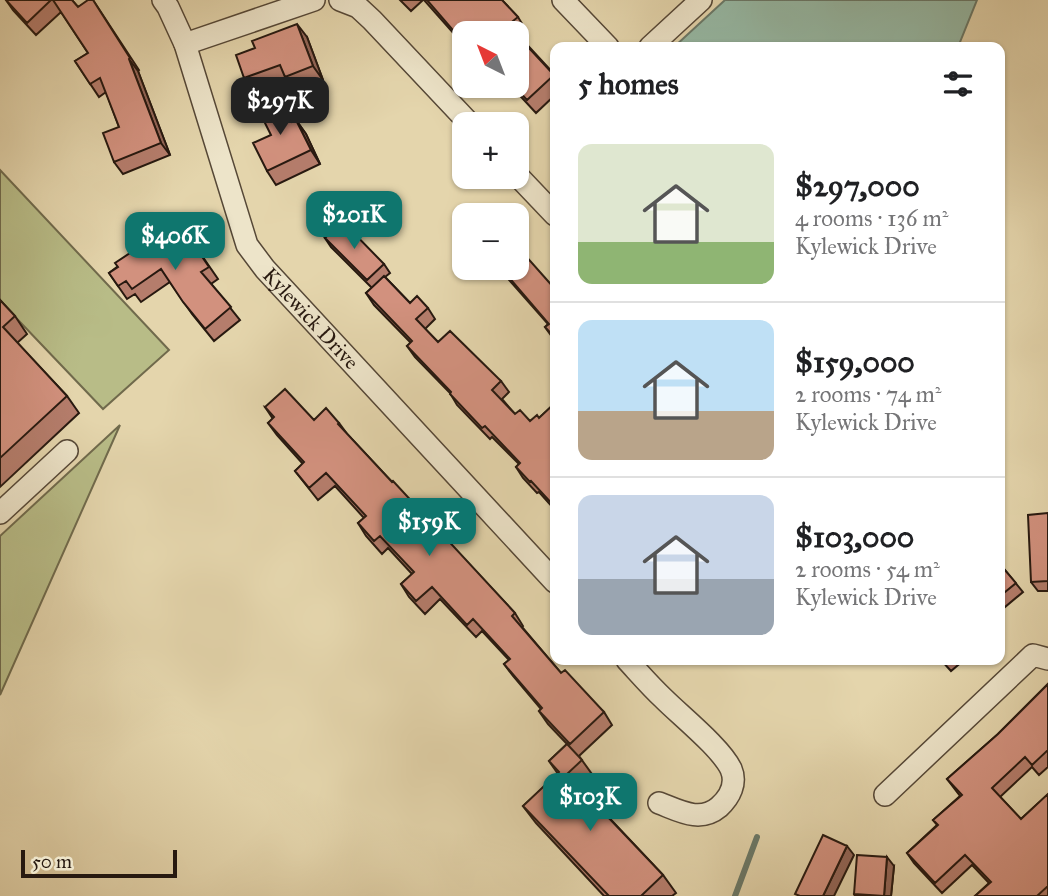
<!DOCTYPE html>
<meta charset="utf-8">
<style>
:root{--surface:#fff;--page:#f6f6f6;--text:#202124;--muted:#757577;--line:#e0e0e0;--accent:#0f766e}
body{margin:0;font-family:"IM FELL Great Primer",serif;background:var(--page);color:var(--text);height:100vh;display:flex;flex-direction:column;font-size:26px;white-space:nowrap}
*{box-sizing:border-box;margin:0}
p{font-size:23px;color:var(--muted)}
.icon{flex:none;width:38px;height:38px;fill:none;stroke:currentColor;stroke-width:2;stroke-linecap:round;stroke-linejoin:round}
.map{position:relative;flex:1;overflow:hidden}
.panel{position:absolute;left:550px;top:42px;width:455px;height:623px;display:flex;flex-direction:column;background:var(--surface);border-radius:14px;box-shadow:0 2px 5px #0004}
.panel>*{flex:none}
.needle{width:46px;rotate:318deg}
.buttons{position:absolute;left:452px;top:21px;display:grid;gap:14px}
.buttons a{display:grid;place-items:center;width:77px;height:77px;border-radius:14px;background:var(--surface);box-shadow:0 2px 5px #0004;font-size:35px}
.scale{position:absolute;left:21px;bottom:18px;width:156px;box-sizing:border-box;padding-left:7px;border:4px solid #271910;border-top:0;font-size:19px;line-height:24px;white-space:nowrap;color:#271910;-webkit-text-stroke:5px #ede4c9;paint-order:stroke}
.price{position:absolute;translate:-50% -60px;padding:0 16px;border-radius:14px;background:var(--accent);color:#fff;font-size:23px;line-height:46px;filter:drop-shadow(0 2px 4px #0008)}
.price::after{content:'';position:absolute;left:50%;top:42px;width:21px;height:16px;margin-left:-10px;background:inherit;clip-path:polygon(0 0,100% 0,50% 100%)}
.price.active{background:#222;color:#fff}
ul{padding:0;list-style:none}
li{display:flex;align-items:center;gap:21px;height:175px;padding:0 28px}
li+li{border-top:2px solid var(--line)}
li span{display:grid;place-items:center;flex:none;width:196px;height:140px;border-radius:14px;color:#555}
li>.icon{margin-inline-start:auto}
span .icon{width:84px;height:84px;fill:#fffc;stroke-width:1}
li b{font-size:30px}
h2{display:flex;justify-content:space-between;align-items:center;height:84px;padding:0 28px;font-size:30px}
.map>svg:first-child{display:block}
</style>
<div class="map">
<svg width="1048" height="896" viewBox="0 0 1048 896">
<rect width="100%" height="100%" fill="#e4d5ac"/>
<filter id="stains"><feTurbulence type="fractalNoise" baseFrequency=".00286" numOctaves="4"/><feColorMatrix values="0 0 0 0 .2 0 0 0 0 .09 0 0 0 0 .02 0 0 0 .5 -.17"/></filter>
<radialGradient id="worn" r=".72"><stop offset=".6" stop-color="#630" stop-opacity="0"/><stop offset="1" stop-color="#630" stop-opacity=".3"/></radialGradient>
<path fill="#b8bc87" stroke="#706a4c" stroke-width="2" d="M0 170 169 350 103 409 0 301Z
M120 425 0 695V536Z"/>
<path fill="#96b9a5" stroke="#6a7969" stroke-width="2" d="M725 0H977L958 47H674Z"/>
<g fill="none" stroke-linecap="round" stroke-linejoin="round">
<path stroke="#6a7969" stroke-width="6" d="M735 896 757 837"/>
<g stroke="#564837" stroke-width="24">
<g id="minor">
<path id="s1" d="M163 0 168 7 185 44 247 245 265 269 555 582"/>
<path d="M340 0 358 7 372 20 470 124"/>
<path d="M563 0 608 47"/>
<path d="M185 44 314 0"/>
<path d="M650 47 701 0"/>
<path d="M516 174 555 215"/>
<path d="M0 513 67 451"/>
<path d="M627 660C639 673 651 687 664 699 681 716 721 748 731 769 737 783 730 797 719 807 700 823 680 811 659 803"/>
<path d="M885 795 1033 655 1048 659"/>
</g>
</g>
<use href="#minor" stroke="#ede4c9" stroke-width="21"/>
</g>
<path fill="#b57d6c" stroke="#271910" stroke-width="2" d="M6 0H72L78 7 93 0 139 70 138 71 170 155 123 174 114 162 119 127 106 92 99 97 75 61 88 53 61 12 36 35 13 10Z
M400 0H423L411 11Z
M424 0H502L518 17 526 30 519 36 555 75V95L536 113 511 86H516L464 33V45Z
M307 37 323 80 294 90 287 79 254 91 244 78Z
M290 112 294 121 296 120 306 134 320 164 276 185 267 171 271 135Z
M178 221 218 279 211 284 240 320 214 341 192 314 170 282 141 302 135 294 127 299 109 273Z
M325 238 384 264 390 273 385 277 410 303 428 308 435 319 425 329 438 342 501 381 509 392 502 399 515 414 530 421 539 418 555 403V510L539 492 537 493 523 478 516 467 519 464 492 437 490 439 457 405 450 393 415 357 407 346 411 343 374 305 366 293 372 288 331 247Z
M488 268H516L555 289V341L545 327 548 324 503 273 498 278Z
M0 300 15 316 27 334 17 343 67 396 79 413 0 487Z
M265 407 314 420 339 423 348 435 515 613 523 626 522 627 561 673 604 712 612 725 579 756 594 777 582 789 663 875 676 893 672 896H604L536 823 523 806 558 774 549 761 567 744 548 724 539 711 541 709 513 676 504 664 509 660 482 631 476 637 440 599 425 614 409 597 401 584 412 574 388 548 382 554 366 536 358 523 364 518 335 486 318 500 295 471 303 464 277 435 268 423 273 419Z
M1048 513V591H1038L1031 582Z
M999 563 1023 592 999 612Z
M941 660H964L951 671Z
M1048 684V767L1039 775 1032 767 1000 797 1021 819 1048 794V896H975L989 883 972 865 942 893 914 863 907 853 937 825 933 820 960 796 947 779 998 734Z
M894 866 891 896H855L854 894Z"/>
<path fill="#936658" stroke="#271910" stroke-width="2" d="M297 24 307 37 323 80 313 66Z
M129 59 138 71 170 155 161 143Z
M281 99 290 112 301 136 292 122Z
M296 120 306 134 320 164 311 150Z
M847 846 854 855 834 896H823Z
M887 857 894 866 891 896H884Z"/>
<path fill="#d2917e" stroke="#271910" stroke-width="2" d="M6 0H51L27 23Z
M53 0H72L78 7 88 0H93L130 58 129 59 161 143 114 162 103 133 119 127 100 78 90 84 75 61 88 53Z
M427 0H502L518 17 508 25 516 33H464V43Z
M297 24 313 66 285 77 280 65 244 78 236 55 255 48 252 41Z
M516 34 554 75 527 100 514 86H516Z
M281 99 292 122 296 120 311 150 267 171 253 143 271 135 258 109Z
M479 206 488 215H469Z
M178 221 209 267 201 272 231 307 205 329 183 302 161 269 132 289 126 281 118 286 109 273 118 267 115 263Z
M342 221 384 264 367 280 325 238Z
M464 221V239L454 230Z
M516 245 555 289V338L545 327 549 324 501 268H516Z
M384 276 410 303 417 296 428 308 416 319 438 342 450 331 501 381 492 390 515 414 520 410 530 421 537 415 539 418 555 403V507L531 481 530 482 516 467 520 463 485 426 482 428 450 394 451 392 407 346 412 341 366 293Z
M0 300 15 316 3 327 67 396 0 458Z
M285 389 314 420 326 408 339 423 338 424 392 482 393 481 515 613 512 616 561 673 565 670 604 712 570 744 539 711 542 708 504 664 510 659 473 619 467 625 432 587 416 601 401 584 414 572 380 536 374 541 358 523 366 516 326 473 309 488 295 471 304 462 268 423 274 417 265 407Z
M1048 513V581L1031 582 1028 515Z
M999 563 1016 583 999 597Z
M1048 684V750L1032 765 1025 757 992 788 1021 819 1048 794V886L1037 896H975L991 882 965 855 935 883 907 853 938 825 933 820 962 795 947 779 998 734Z
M567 744 582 760 567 774 663 875 641 896H609L523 806 559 772 549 761Z
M823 835 847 846 823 896H800L795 894Z
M857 855 887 857 884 896 854 894Z"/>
<g text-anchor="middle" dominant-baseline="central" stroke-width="6" stroke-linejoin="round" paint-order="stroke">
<g font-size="21" fill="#271910" stroke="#ede4c9">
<text stroke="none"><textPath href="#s1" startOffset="357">Kylewick Drive</textPath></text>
</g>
</g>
<rect width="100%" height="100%" filter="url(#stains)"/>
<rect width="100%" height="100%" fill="url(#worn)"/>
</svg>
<div class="buttons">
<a><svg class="needle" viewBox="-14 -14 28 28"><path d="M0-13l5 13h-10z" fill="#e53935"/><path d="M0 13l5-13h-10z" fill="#757577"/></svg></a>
<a>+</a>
<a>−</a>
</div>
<div class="scale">50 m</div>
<b class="price active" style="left:280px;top:137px">$297K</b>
<b class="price" style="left:354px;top:251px">$201K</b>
<b class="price" style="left:175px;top:272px">$406K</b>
<b class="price" style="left:429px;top:558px">$159K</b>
<b class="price" style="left:590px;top:833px">$103K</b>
<section class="panel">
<h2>5 homes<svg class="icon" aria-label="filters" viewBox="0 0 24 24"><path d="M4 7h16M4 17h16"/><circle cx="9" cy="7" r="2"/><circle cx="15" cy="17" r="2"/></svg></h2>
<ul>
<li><span style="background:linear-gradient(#dfe7d0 70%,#8fb573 0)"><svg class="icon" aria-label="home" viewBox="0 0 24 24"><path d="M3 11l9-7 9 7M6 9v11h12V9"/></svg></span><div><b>$297,000</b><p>4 rooms · 136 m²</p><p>Kylewick Drive</p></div></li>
<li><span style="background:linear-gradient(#bfe0f5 65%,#b9a48a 0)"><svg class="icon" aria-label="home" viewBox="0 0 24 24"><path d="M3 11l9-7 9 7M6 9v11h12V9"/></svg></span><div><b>$159,000</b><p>2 rooms · 74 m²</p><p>Kylewick Drive</p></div></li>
<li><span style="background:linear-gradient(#c9d6e8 60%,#9aa5b1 0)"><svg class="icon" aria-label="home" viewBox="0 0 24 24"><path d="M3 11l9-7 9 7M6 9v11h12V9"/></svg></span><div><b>$103,000</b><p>2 rooms · 54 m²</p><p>Kylewick Drive</p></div></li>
</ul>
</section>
</div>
